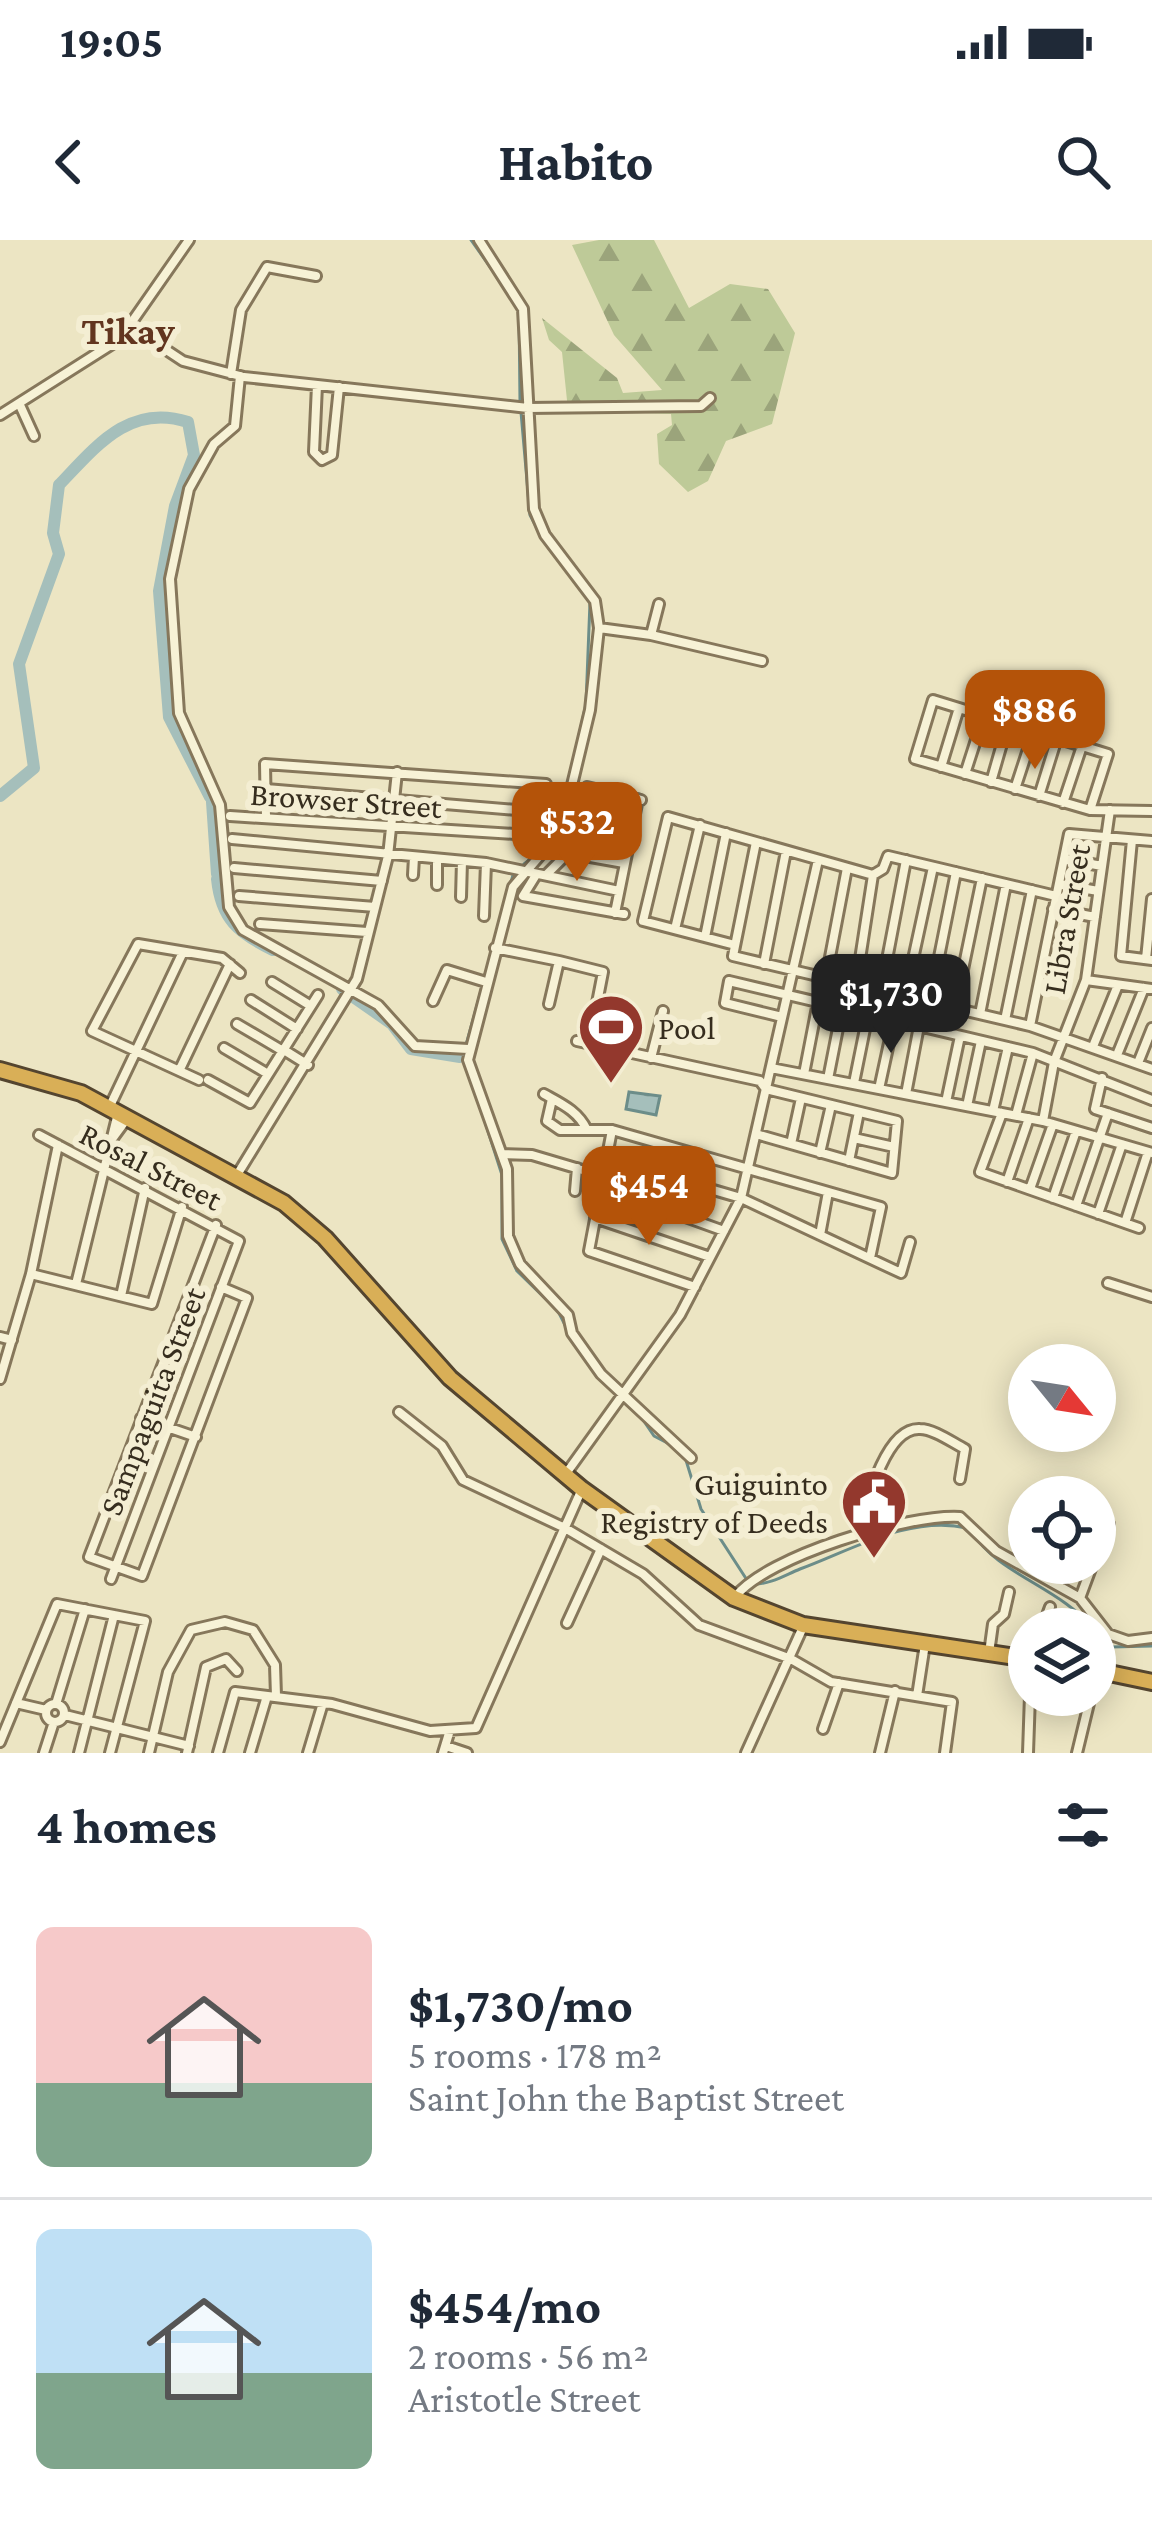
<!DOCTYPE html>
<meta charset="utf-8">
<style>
:root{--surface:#fff;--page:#f6f6f7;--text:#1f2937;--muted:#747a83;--line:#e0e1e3;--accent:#b45309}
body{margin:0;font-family:"Crimson Pro",serif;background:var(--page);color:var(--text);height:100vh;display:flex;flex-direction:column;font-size:45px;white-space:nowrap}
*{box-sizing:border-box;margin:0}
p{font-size:39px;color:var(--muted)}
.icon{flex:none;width:66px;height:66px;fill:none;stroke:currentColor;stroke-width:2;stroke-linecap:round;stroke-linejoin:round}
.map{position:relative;height:1513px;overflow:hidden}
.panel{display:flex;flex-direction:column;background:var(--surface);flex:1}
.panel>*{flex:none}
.needle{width:78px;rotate:120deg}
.controls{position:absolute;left:1008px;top:1104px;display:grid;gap:24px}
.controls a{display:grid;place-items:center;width:108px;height:108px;border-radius:50%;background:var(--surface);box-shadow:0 6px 30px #0003;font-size:60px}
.price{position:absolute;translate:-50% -102px;padding:0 27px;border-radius:24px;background:var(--accent);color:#fff;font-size:39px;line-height:78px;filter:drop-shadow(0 3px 6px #0008)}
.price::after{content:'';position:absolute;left:50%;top:72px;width:36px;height:27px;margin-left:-18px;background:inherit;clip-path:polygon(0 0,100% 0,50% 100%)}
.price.current{background:#222;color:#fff}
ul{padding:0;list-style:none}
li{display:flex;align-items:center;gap:36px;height:300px;padding:0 36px}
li+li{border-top:3px solid var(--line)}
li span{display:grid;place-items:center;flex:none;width:336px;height:240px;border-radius:18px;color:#555}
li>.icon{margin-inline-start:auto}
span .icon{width:144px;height:144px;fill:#fffc;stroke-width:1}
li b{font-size:51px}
h2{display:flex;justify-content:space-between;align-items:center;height:144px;padding:0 36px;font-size:51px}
.status{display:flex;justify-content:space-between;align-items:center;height:84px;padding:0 60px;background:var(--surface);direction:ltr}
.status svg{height:33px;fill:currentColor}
header{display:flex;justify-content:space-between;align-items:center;height:156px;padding:0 36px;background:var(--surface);font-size:54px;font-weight:700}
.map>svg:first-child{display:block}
</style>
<div class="status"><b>19:05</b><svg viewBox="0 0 49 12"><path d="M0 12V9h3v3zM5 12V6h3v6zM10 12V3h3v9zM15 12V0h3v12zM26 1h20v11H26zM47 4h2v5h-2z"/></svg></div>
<header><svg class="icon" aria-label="back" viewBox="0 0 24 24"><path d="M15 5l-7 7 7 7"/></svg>Habito<svg class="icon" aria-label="search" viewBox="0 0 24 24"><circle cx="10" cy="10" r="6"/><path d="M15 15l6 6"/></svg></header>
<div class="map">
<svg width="1152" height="1513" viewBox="0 0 1152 1513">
<defs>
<pattern id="forest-firs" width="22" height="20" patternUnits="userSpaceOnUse" patternTransform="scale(3)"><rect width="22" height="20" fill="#beca98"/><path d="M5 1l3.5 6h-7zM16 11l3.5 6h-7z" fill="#9ba47b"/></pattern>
<pattern id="water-ripples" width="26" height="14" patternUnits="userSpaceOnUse" patternTransform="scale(3)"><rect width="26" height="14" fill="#a5bfbb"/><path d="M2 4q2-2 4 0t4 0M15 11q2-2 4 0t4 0" fill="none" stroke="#879c97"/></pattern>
</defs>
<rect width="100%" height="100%" fill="#ece5c3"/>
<path fill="url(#forest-firs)" d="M599 0H654L689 68 730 44 768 49 795 93 772 184 726 201 708 241 688 252 659 224 657 194 672 185 671 174 568 170 562 112 549 100 542 78 617 138 623 153 662 150 614 95 572 5Z"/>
<path fill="url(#water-ripples)" stroke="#6c8d89" stroke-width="3" d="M629 852 660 856 656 875 626 869Z"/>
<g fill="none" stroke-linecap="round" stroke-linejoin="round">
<path stroke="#6c8d89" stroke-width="3" d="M471 0 505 48
M519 70 520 162
M521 172 530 275 539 292
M558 589 586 464 590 362
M524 624 537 614
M466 805 513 635
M463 813 502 935V999L517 1031 558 1071 569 1093
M577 1106 604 1142
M639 1174 654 1196 675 1207
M685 1217 701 1269 747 1340
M974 1294C996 1333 1063 1349 1093 1389
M755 1344C771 1344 785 1335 800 1329 852 1310 909 1275 967 1288
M1095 1391 1111 1407 1152 1406"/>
<path stroke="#a5bfbb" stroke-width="12" d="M0 556 34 528 19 424 59 314 53 293 59 245C97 205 130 163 188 182L194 215 175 266 159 351 169 477 210 557
M212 562 217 634
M217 639C221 679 238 693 273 710
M342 749 392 784 411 809 460 817"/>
<g stroke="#86775b" stroke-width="14">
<path id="minor" d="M479 0 523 69 534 269 545 295 595 361 599 388 590 470 561 591 513 647 468 820 507 929 508 996 520 1024 568 1075 572 1093 601 1134 691 1218
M130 86 183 121 244 137 528 168 701 166 710 158
M231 134 241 70 267 27 316 36
M240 136 235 186 214 204 189 249 170 339 179 473 220 565 229 667 243 690 378 765 415 806 468 809
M317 145 314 212 322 220 332 215 339 147
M19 163 34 196
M0 175 120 99 189 0
M599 388 651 395 659 364
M651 395 762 421
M941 527 959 468
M965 534 984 475
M991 542 1008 483
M266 549 540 572
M1015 549 1034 491
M1039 556 1057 498
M1063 563 1082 506
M582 570 633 580
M1090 570 1108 514 933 460 915 519 1090 570 1152 571
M230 576 531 595 546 544 265 524 266 578
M576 595 627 604
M232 599 486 623 619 651
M1132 600 1121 716 1152 720
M756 602 733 716 1030 786 1152 829
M568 613 624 623
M1064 619 1102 626
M234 628 382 641
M413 635 414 617
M536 635 523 656 624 674
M546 635 568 613 587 547 641 560
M1059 644 1098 651
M437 645V619
M239 656 375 667
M461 657 462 621
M1053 669 1095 677
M615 673 638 559
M484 676 486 623
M260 684 367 692
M675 689 700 585
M705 697 726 593
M735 705 643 681 668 577 873 635 883 629 888 616 1056 656
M495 708 559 721 549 764
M1146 719 1152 659
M559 721 603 732 596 768
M764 724 786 611
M826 738 847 628
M1086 740 1152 749
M272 742 311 766
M856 745 873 635
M881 751 906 620
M905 756 933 627
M251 760 297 789
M433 761 447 730 486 742
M930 762 956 632
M955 768 982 638
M980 774 1006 644
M782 777 725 763 729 741 1033 813 1152 860
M1005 780 1032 650
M237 784 283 811
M1030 786 1069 594 1152 601
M577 801 760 841 766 849 897 881 892 933 756 894
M1094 804 1118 745
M224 808 268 834
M284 810 308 825
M1117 815 1144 748
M651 818 663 771
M1138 823 1152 788
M771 828 1043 881 1152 913
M180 829 230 724
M804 834 818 762
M1102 838 1095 869 1152 888
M828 839 842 768
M199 840 92 791 138 704 222 718 240 733
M208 840 250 863 318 755
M854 843 868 774
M879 849 894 780
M544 854C562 864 578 871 587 890H560L547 881 552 859
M906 854 919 786
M946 862 960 796
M967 866 981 801
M109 868 183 712
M993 871 1008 807
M1002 873 980 932 1139 988
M1016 875 1033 813
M1043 881 1054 822 1086 740 1110 570
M587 890H612L881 967 870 1018
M612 890 589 1011 695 1047
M39 895 239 1001 111 1339
M854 898 894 907
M791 904 801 858
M107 906 126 880
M820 913 831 865
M502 914 532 915 586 931
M607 919 741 958 901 1033 910 1002
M849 921 859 872
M237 935 357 739 388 616 397 532
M1007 942 1029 878
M602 947 724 991
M1030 949 1053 884
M575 951 577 928
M1053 958 1076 891
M1076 966 1108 873
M1098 974 1122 904
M595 978 710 1017
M1125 983 1148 912
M216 985 89 1317 142 1336 247 1058 221 1047
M820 995 828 952
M31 1034 152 1064 182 967
M1108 1043 1152 1057
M76 1044 118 873
M121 1056 145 948
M0 1097 12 1100
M0 1139 31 1034 58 905
M399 1172 442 1206 463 1240 565 1288 643 1334 699 1385 791 1419 831 1442 952 1462 945 1513
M141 1178 196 1197
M565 1235 680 1075 741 958 818 620
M859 1294C866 1268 884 1187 920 1189 934 1189 953 1203 965 1209L960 1239
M1095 1319 1109 1284
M1059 1344 1067 1323
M735 1357C767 1316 907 1274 960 1277L996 1311 1080 1358 1108 1394 1128 1401 1152 1398
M1080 1358 1093 1323
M567 1383 601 1309
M1042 1389 1050 1367
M989 1413 993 1384 1004 1374 1009 1352
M917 1456 925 1404
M16 1463 46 1470
M46 1473a9 9 0 1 1 18 0a9 9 0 1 1-18 0Z
M56 1464 85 1369
M65 1475 189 1506
M823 1489 839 1443
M0 1502 57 1364 145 1381 110 1513
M446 1506 467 1513
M44 1513 54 1482
M79 1513 114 1375
M149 1513 168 1432 191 1390 225 1382 253 1390 275 1425 276 1456
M187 1513 206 1427 226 1419 237 1431
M218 1513 235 1452 332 1464 430 1491 476 1488 581 1251
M250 1513 267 1456
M308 1513 323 1463
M443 1513 450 1490
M746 1513 803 1387
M880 1513 895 1451
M1028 1513 1030 1455
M1077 1513 1091 1455"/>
</g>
<g stroke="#54452f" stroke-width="20">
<path id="highway" d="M0 830 81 853 284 963 325 998 450 1138 582 1249 734 1358 803 1385 1029 1419
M1095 1430 1152 1442"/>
</g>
<use href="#minor" stroke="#f7f2d6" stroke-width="8"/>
<use href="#highway" stroke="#d9af57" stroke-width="14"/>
</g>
<defs>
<g id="stadium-pin" transform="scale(3.45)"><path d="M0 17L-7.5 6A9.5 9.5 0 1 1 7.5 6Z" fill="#93382d" stroke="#f4eed3"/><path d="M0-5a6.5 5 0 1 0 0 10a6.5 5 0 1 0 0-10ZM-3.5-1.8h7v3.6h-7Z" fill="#fff"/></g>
<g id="civic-pin" transform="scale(3.45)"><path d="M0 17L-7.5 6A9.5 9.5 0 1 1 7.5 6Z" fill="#93382d" stroke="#f4eed3"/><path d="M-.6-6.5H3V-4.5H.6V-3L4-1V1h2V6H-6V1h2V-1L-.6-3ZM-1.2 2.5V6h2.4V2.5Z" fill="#fff"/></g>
</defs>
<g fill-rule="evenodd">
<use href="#stadium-pin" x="611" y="787"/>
<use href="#civic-pin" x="874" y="1262"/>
</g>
<g text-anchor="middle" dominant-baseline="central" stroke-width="12" stroke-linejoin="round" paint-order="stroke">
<g font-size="33" fill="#362d1e" stroke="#f4eed3">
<text transform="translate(346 560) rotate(4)">Browser Street</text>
<text transform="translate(1066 679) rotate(-80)">Libra Street</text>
<text transform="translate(151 926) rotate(27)">Rosal Street</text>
<text transform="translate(152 1161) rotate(-69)">Sampaguita Street</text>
</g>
<g font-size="33" fill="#362d1e" stroke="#f4eed3" text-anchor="start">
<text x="658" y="787">Pool</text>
<text x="828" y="1243" text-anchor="end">Guiguinto<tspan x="828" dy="38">Registry of Deeds</tspan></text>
</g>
<g font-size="39" font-weight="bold" fill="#62351f" stroke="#f4eed3">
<text x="128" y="90">Tikay</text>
</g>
</g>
</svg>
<div class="controls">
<a><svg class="needle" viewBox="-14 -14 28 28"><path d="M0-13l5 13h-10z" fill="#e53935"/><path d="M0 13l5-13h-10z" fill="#747a83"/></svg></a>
<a><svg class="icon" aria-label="locate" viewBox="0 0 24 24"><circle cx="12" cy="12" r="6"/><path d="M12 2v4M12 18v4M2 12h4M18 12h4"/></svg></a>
<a><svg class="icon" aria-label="layers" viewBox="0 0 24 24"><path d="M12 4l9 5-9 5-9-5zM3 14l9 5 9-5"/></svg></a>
</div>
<b class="price" style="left:1035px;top:532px">$886</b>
<b class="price" style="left:577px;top:644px">$532</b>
<b class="price current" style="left:891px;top:816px">$1,730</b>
<b class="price" style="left:649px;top:1008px">$454</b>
</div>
<section class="panel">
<h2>4 homes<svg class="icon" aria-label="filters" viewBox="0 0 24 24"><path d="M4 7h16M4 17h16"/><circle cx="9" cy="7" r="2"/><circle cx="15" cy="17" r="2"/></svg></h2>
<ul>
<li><span style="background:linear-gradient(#f6c9c9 65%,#7fa58c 0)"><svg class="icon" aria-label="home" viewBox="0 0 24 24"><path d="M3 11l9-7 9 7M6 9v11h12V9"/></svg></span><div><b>$1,730/mo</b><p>5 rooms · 178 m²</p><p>Saint John the Baptist Street</p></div></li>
<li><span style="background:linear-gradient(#bfe0f5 60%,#7fa58c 0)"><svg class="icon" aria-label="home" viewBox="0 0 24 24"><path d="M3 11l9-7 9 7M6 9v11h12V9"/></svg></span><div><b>$454/mo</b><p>2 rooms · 56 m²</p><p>Aristotle Street</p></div></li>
</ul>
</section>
